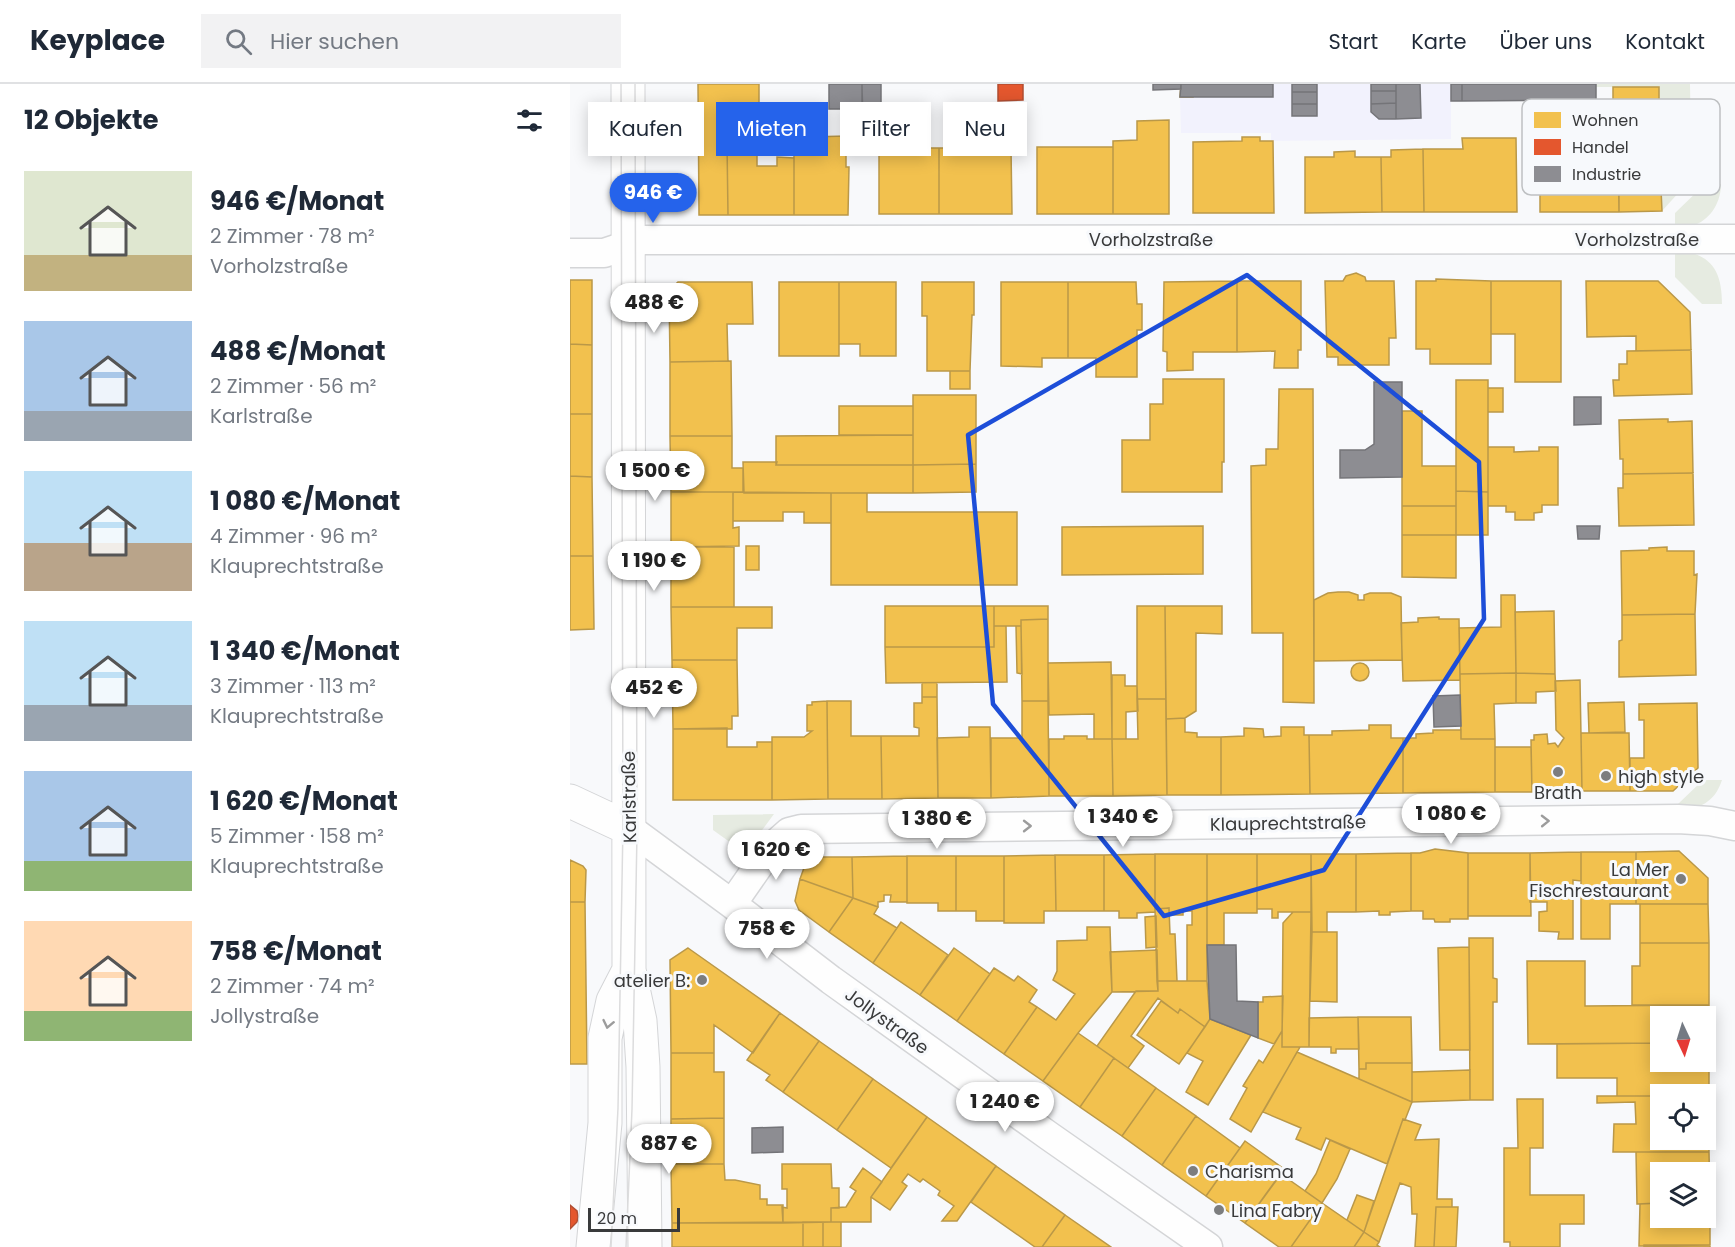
<!DOCTYPE html>
<html lang="de">
<meta charset="utf-8">
<style>
:root{--surface:#fff;--page:#f2f2f3;--text:#1f2937;--muted:#747a83;--line:#e0e1e3;--accent:#2563eb}
body{margin:0;font-family:Poppins,sans-serif;background:var(--page);color:var(--text);height:100vh;display:flex;flex-direction:column;font-size:22px;white-space:nowrap}
*{box-sizing:border-box;margin:0}
p{font-size:20px;color:var(--muted)}
.icon{flex:none;width:33px;height:33px;fill:none;stroke:currentColor;stroke-width:2;stroke-linecap:round;stroke-linejoin:round}
.map{position:relative;flex:1;overflow:hidden}
.details{display:flex;flex-direction:column;background:var(--surface);width:570px}
.details>*{flex:none}
.hud{position:absolute;left:18px;top:18px;width:570px;height:54px;display:flex;gap:12px}
.needle{width:39px;rotate:176deg}
.tools{position:absolute;left:1080px;top:922px;display:grid;gap:12px}
.tools a{display:grid;place-items:center;width:66px;height:66px;border-radius:0px;background:var(--surface);box-shadow:0 3px 15px #0003;font-size:30px}
.scale{position:absolute;left:18px;bottom:15px;width:92px;box-sizing:border-box;padding-left:6px;border:3px solid #393a3b;border-top:0;font-size:16px;line-height:21px;white-space:nowrap;color:#393a3b;-webkit-text-stroke:4px #f7f9fc;paint-order:stroke}
.price{position:absolute;translate:-50% -51px;padding:0 14px;border-radius:21px;background:#fff;color:#222;font-size:20px;line-height:39px;filter:drop-shadow(0 2px 3px #0008)}
.price::after{content:'';position:absolute;left:50%;top:36px;width:18px;height:14px;margin-left:-9px;background:inherit;clip-path:polygon(0 0,100% 0,50% 100%)}
.price.active{background:var(--accent);color:#fff}
ul{padding:0;list-style:none}
li{display:flex;align-items:center;gap:18px;height:150px;padding:0 24px}
li span{display:grid;place-items:center;flex:none;width:168px;height:120px;border-radius:0px;color:#555}
li>.icon{margin-inline-start:auto}
span .icon{width:72px;height:72px;fill:#fffc;stroke-width:1}
li b{font-size:26px}
h2{display:flex;justify-content:space-between;align-items:center;height:72px;padding:0 24px;font-size:26px}
.pill{padding:0 21px;border-radius:0px;background:var(--surface);box-shadow:0 3px 15px #0003;font-size:21px;line-height:54px}
.pill.active{background:var(--accent);color:#fff}
header{display:flex;align-items:center;gap:36px;box-sizing:border-box;height:84px;padding:0 30px;background:var(--surface);border-bottom:2px solid var(--line)}
header strong{font-size:28px}
nav{display:flex;gap:33px;margin-inline-start:auto;font-size:21px}
.search{width:420px;height:54px;background:var(--page);display:flex;align-items:center;gap:15px;box-sizing:border-box;padding:0 21px;border-radius:0px;color:var(--muted);font-size:22px}
main{display:flex;flex:1;min-height:0}
.map>svg:first-child{display:block}
</style>
<header>
<strong>Keyplace</strong>
<div class="search"><svg class="icon" aria-label="search" viewBox="0 0 24 24"><circle cx="10" cy="10" r="6"/><path d="M15 15l6 6"/></svg>Hier suchen</div>
<nav><a>Start</a><a>Karte</a><a>Über uns</a><a>Kontakt</a></nav>
</header>
<main>
<section class="details">
<h2>12 Objekte<svg class="icon" aria-label="filters" viewBox="0 0 24 24"><path d="M4 7h16M4 17h16"/><circle cx="9" cy="7" r="2"/><circle cx="15" cy="17" r="2"/></svg></h2>
<ul>
<li><span style="background:linear-gradient(#dfe7d0 70%,#c2b280 0)"><svg class="icon" aria-label="home" viewBox="0 0 24 24"><path d="M3 11l9-7 9 7M6 9v11h12V9"/></svg></span><div><b>946 €/Monat</b><p>2 Zimmer · 78 m²</p><p>Vorholzstraße</p></div></li>
<li><span style="background:linear-gradient(#a9c7e8 75%,#9aa5b1 0)"><svg class="icon" aria-label="home" viewBox="0 0 24 24"><path d="M3 11l9-7 9 7M6 9v11h12V9"/></svg></span><div><b>488 €/Monat</b><p>2 Zimmer · 56 m²</p><p>Karlstraße</p></div></li>
<li><span style="background:linear-gradient(#bfe0f5 60%,#b9a48a 0)"><svg class="icon" aria-label="home" viewBox="0 0 24 24"><path d="M3 11l9-7 9 7M6 9v11h12V9"/></svg></span><div><b>1 080 €/Monat</b><p>4 Zimmer · 96 m²</p><p>Klauprechtstraße</p></div></li>
<li><span style="background:linear-gradient(#bfe0f5 70%,#9aa5b1 0)"><svg class="icon" aria-label="home" viewBox="0 0 24 24"><path d="M3 11l9-7 9 7M6 9v11h12V9"/></svg></span><div><b>1 340 €/Monat</b><p>3 Zimmer · 113 m²</p><p>Klauprechtstraße</p></div></li>
<li><span style="background:linear-gradient(#a9c7e8 75%,#8fb573 0)"><svg class="icon" aria-label="home" viewBox="0 0 24 24"><path d="M3 11l9-7 9 7M6 9v11h12V9"/></svg></span><div><b>1 620 €/Monat</b><p>5 Zimmer · 158 m²</p><p>Klauprechtstraße</p></div></li>
<li><span style="background:linear-gradient(#ffd9b3 75%,#8fb573 0)"><svg class="icon" aria-label="home" viewBox="0 0 24 24"><path d="M3 11l9-7 9 7M6 9v11h12V9"/></svg></span><div><b>758 €/Monat</b><p>2 Zimmer · 74 m²</p><p>Jollystraße</p></div></li>
</ul>
</section>
<div class="map">
<svg width="1165" height="1163" viewBox="0 0 1165 1163">
<rect width="100%" height="100%" fill="#f8f9fb"/>
<path fill="#f2f2fd" d="M623 0H881V55L701 57V49H611L610 13H623Z"/>
<path fill="#e6ebe1" d="M1026 0H1120L1121 61 1091 62 1092 49 1101 39V28L1096 23H1089V3H1026Z
M1091 69H1121V95L1092 127 1091 105 1101 95V84L1097 80H1091Z
M1135 100H1151C1151 117 1142 134 1125 141 1119 143 1112 143 1105 144V129Z
M1105 166C1141 169 1152 186 1152 220H1132L1105 193Z
M1133 696H1152C1144 720 1130 723 1108 728V720Z
M204 730 175 769 143 746V731Z"/>
<path fill="#f2c14e" stroke="#ba9848" stroke-width="1.5" d="M128 0H189V58L157 59 158 131H129Z
M611 0H623V13H610Z
M1043 3H1089V23H1096L1101 28V39L1092 49 1091 80H1097L1101 84V95L1091 105 1092 127 1049 128 1048 58H1042V51H1033V26H1043Z
M311 26H353V64H369V130H309V64L311 61Z
M599 36V130H543V57L567 56V37Z
M276 52V83H279L278 131H224V69H239V53Z
M672 53H690V57H703L704 129H623V58L672 57Z
M892 54H946L947 128H854L853 65H893Z
M187 58V82H207V73L224 74V131H158L157 59Z
M467 63H543V130H467Z
M369 64H441L442 130H369Z
M853 65 854 128H812L811 73H821V66Z
M785 67V73H811L812 128 735 129V73H764V68Z
M975 68H1049V128H970V74H975Z
M786 189 795 193 796 197H824L826 254H819V281H768V273H757L755 197H773L776 192Z
M866 195 921 197V280H860V265H846V197H866Z
M0 196H22V261L0 260Z
M667 197H731V266H728V284H704L705 267 667 268Z
M667 197V268H623V286L597 287V268L593 267 594 198Z
M921 197H991V298H945V250H921Z
M1016 197H1088L1120 228 1121 266 1066 267V252L1017 253Z
M108 198H182L183 240H157L158 277 100 278 99 206Z
M209 198H269V272H209Z
M269 198H326V272H290V260H269Z
M352 198H404V231H402L400 287H357V232H352Z
M431 198H498V274H472V283L431 282Z
M498 198H566L567 220H572V246H567V293H526V274H498Z
M0 260 22 261V330H0Z
M1121 266 1122 310 1044 312 1043 296H1049V280H1057V267Z
M161 277 162 352H100V278Z
M380 287H400V305H380Z
M593 295H654V378H652V408H552V356H580V320H593Z
M886 296H918V408L886 407Z
M918 304H933V328H918Z
M709 305H743L744 619 713 618V549H682L681 382 696 381V365H708Z
M343 311H406V380L343 381Z
M269 322H343V351H269Z
M832 327H852V382H886V422H832Z
M0 330H22V393L0 392Z
M1093 335H1098V338L1122 337 1123 389 1053 390V375H1050L1049 336Z
M343 351V381H206V352Z
M100 352H162V384H173V408H101Z
M918 363H944V368L969 367V363H988V421H972V428L964 429V436H945V428H936V422H918Z
M173 378H207L206 381H343V409H174Z
M406 380V408L343 409V381Z
M1123 389 1124 441 1049 442 1048 404H1053V390Z
M0 392 22 393 23 472H0Z
M886 407 918 408V451H886Z
M101 408H163V444L169 443V462L101 463Z
M163 408 261 409V439H234V428H213V437H163Z
M261 409H297V428H447V501H261Z
M832 422H886V451H832Z
M633 442V490L492 491V443Z
M832 451H886V494L832 493Z
M176 462H189V486H176Z
M101 463H164V523H101Z
M1097 463V467H1124V491L1127 490 1125 530 1052 531 1051 467 1079 466V464Z
M0 472H23L24 545 0 546Z
M768 508H779L788 511V516H794V511L800 509H821L831 513 832 576 744 577V516L758 509Z
M931 511H945L946 589 890 590 889 544 931 543Z
M315 522H424V563H315Z
M424 522H478V535L451 536V542H424Z
M567 522H595L596 615H567Z
M595 522H652V550L626 549V627L615 634 596 635Z
M101 523H202V544H167V576H102Z
M984 527 985 590 946 589 945 528Z
M1125 530 1126 591 1049 593V557L1052 556V531Z
M869 533V535H889L890 596 833 597 831 539 848 538V534Z
M478 535V617H452L451 536Z
M424 542H436L437 598 316 599 315 563H424Z
M446 542H451L452 590 447 589Z
M102 576H167L168 632H162V645H103Z
M541 578 542 655H524V630L479 631 478 579Z
M781 588a9 9 0 1 1 18 0a9 9 0 1 1-18 0Z
M946 589 985 590 986 607 966 608V619H946Z
M946 589V619L924 620 925 655H891L890 590Z
M542 591H555V602H567L568 627 556 628V655H542Z
M1010 596 1012 707 962 708 961 656H964V651L977 650 978 660 985 659 988 663 994 654 986 646 985 597Z
M352 599H367V613H352Z
M352 613H367L368 714 312 715 311 652H349V644L344 643V619H352Z
M567 615H596L597 711 543 712 542 655H568Z
M257 617 258 715 202 716V653H234L242 647H237V621H242V618Z
M257 617H281V652H311L312 715H258Z
M452 617H478L479 712 421 714V654H452Z
M1054 618 1055 648 1019 649 1018 619Z
M1127 619 1128 684 1103 707H1060V674H1074V636H1069V620Z
M615 634V648L627 649V653H651V711H597L596 635Z
M799 641H821V654H833V709L740 710 739 651H762V647L799 646Z
M399 643H420L421 714H368L367 654 399 653Z
M711 643H734V651H739L740 710 651 711V653L674 652V644L693 645 694 653 711 652Z
M157 644V663H187V658H202V716H103V645Z
M863 646H891V655H925V708L833 709V654H846V650L863 649Z
M1011 649H1059L1060 707H1012Z
M494 652H517V655H542L543 712H479V655H494Z
M925 663H961L962 708H925Z
M865 765 898 769V835H880V838H865L864 835H853V827H841V769H850Z
M1109 767 1138 794V820H1066V768Z
M1011 768H1066V820H1040V855H1011Z
M1011 768V797L1003 796V855H988L989 848 969 847V828L977 827V818H960V769Z
M841 769V827L820 828V831H809V827L786 828V770Z
M898 769H960L961 832H898Z
M585 770H637V897H617V841H622V827H613V831H599V824L585 825Z
M585 770V828L567 829V834H549V827H534V771Z
M637 770H687V829H654V861H637Z
M687 770H741V828H708V834H702V825H687Z
M741 770H786V828H757V848H742Z
M485 771 486 827H474V839H434V772Z
M485 771H534V827H486Z
M337 772H386V827H368V819H337Z
M337 772V818H320L321 811H314V817L308 818V823L283 814 282 773Z
M386 772H434V837H406V827H386Z
M243 773H282L283 814 230 795 235 781Z
M0 776 13 782 16 786 15 818H0Z
M230 795 283 814 259 848 229 826 225 817Z
M283 814 308 823 304 830 327 844 303 879 259 848Z
M0 818H15L17 980H0Z
M1070 820H1138L1139 859H1070Z
M599 824 600 850H605L607 897H587L585 825Z
M723 828H741L739 963H712L713 839Z
M586 832 587 863 576 864 575 833Z
M331 838 378 871 350 911 303 879Z
M517 843H540L542 908 508 949 473 997 434 970 467 923 486 936 505 910 483 896 487 887V857L517 856Z
M742 848H767V918L740 917Z
M899 854H923V894L927 895V918H923V1016H900Z
M1070 859H1139V921H1062V882H1070Z
M899 863 900 966H870L868 864Z
M118 864 210 929 183 969 144 941V969H101L100 876Z
M384 864 420 890 387 937 350 911Z
M587 866 588 907 542 908 540 868Z
M957 877H1015V922L1139 921V959H1136V933H1090V959L958 960Z
M424 884 444 897 448 892 467 906 459 918 467 923 434 970 387 937Z
M587 897H637L640 935 635 943 610 925 608 929 588 914 561 952 574 962 558 984 527 962 566 907H588Z
M713 912 712 947 704 960 688 954V918H693V913Z
M591 917 608 929 610 925 635 943 609 980 567 951Z
M210 929 249 957 213 1008 196 996 200 991 177 976Z
M788 933H841L842 979H796V985H789Z
M788 933 789 965H766V969H761V963H739V934Z
M640 935 681 951 638 1021 616 1008 633 977 617 969Z
M712 947V963H730L681 1048 660 1035 677 1004 673 1002 689 976 693 979Z
M508 949 544 974 510 1023 473 997Z
M249 957 303 995 267 1046 213 1008Z
M1090 959V978H1136V959H1139V1012H1047V994H987V960Z
M727 968 842 1018 835 1036 833 1035 817 1080 756 1054 751 1066 726 1055 731 1044 693 1028Z
M101 969H144V988H154V1034L101 1035Z
M544 974 586 1004 552 1052 510 1023Z
M796 979H842V1018L789 995V985H796Z
M900 986V1016L842 1018V988Z
M303 995 357 1033 321 1084 267 1046Z
M586 1004 626 1032 592 1081 552 1052Z
M1027 1012H1090V1056H1136V1012H1139V1068H1043L1044 1040H1066L1065 1018 1027 1019Z
M947 1015H973V1064H960V1111H1014V1140H990V1163H940V1158H934V1064H948Z
M626 1032 670 1064 636 1112 592 1081Z
M357 1033 426 1082 387 1137H372L384 1122 368 1111 370 1107 353 1095 350 1098 338 1090 332 1098 337 1102 320 1126 301 1113Z
M154 1034V1080H101V1035Z
M833 1035 851 1041 845 1056 869 1055 867 1115H882V1123H866L864 1163H845L847 1130H842L841 1103 830 1099 809 1158 794 1148Z
M760 1056 780 1065 767 1095 752 1119 735 1107 746 1090Z
M675 1057 714 1085 675 1139 636 1112Z
M1066 1068H1139L1140 1119H1136V1089H1090V1119L1067 1120Z
M101 1080H154L155 1096H165L190 1101V1115H197V1121H213V1139H102Z
M212 1080H261L262 1104H269V1124H261V1138L213 1139 212 1123 217 1124V1105H212Z
M426 1082 495 1131 472 1163H465L401 1118Z
M293 1084 312 1098 301 1113V1138H261V1124L276 1123 286 1107 280 1103Z
M711 1090 752 1119 721 1163H709L675 1139Z
M787 1111 804 1117 794 1148 777 1136Z
M752 1119 794 1148 784 1163H721Z
M1090 1119V1134H1136V1119H1140V1161L1069 1162 1070 1120Z
M866 1123H888L886 1163H864Z
M495 1131 541 1163H472Z
M233 1138V1163H102V1139Z
M233 1138H253V1163H233Z
M253 1138H271V1163H253Z
M794 1148 809 1158 807 1161 810 1163H784Z
M1074 1161H1140V1163H1074Z"/>
<path fill="#e4572e" stroke="#b14e32" stroke-width="1.5" d="M428 0H453V16L428 17Z
M0 1121 7 1127 8 1133 7 1138 0 1145Z"/>
<path fill="#8d8d92" stroke="#747478" stroke-width="1.5" d="M259 0H292V25H259Z
M292 0H311V40H293Z
M583 0H611V5L583 6Z
M611 0H703V13H610Z
M722 0H747V8H722Z
M801 0H826V7H801Z
M826 0H850L851 34 826 35Z
M881 0H892V17H881Z
M892 0H1026V16L892 17Z
M801 7H826V19L801 20Z
M722 8H747V20H722Z
M826 19V35H809L801 28V20Z
M722 20H747V32H722Z
M804 298H832V393L770 394V366H795L804 360Z
M1004 313H1031V340L1004 341Z
M1007 442H1030L1029 455H1008Z
M890 611 891 642 864 643 863 612Z
M637 861H666L667 917 688 918V954L640 935Z
M213 1043V1068L182 1069V1044Z"/>
<g fill="none" stroke-linecap="round" stroke-linejoin="round">
<g stroke="#d4d5d7" stroke-width="31">
<path id="street" d="M0 169H34L73 156 1165 155
M60 745 162 820 261 896 479 1052 638 1163
M162 820 201 764 219 748 231 745 1108 735 1140 737 1165 742"/>
</g>
<g stroke="#d4d5d7" stroke-width="35">
<path id="secondary" d="M58 0 59 886 70 937 73 983 75 1163
M0 717 60 745
M23 1163 35 1039V954L43 917 59 886"/>
</g>
<use href="#street" stroke="#fefefe" stroke-width="28"/>
<use href="#secondary" stroke="#fefefe" stroke-width="33"/>
<path stroke="#dcdcdd" stroke-width="1.5" d="M41 1163 48 1024 53 741 51 0
M56 1163 62 1025 67 749 65 0"/>
</g>
<defs><path id="oneway-chevron" d="M-2-3.5L2.5 0L-2 3.5" fill="none" stroke-width="1.6" stroke-linecap="round" stroke-linejoin="round" transform="scale(1.5)"/></defs>
<g stroke="#9c9c9c">
<use href="#oneway-chevron" transform="translate(975 737) rotate(-1)"/>
<use href="#oneway-chevron" transform="translate(457 742)"/>
<use href="#oneway-chevron" transform="translate(38 940) rotate(102)"/>
</g>
<path fill="none" stroke="#1d4ed8" stroke-width="4.5" stroke-linejoin="round" d="M677 191 909 378 914 535 754 786 594 832 423 620 398 351Z"/>
<g fill="#7c7d7e" stroke="#f7f9fc" stroke-width="2">
<circle cx="988" cy="688" r="6"/>
<circle cx="1036" cy="692" r="6"/>
<circle cx="1111" cy="795" r="6"/>
<circle cx="132" cy="896" r="6"/>
<circle cx="623" cy="1087" r="6"/>
<circle cx="649" cy="1126" r="6"/>
</g>
<g text-anchor="middle" dominant-baseline="central" stroke-width="6" stroke-linejoin="round" paint-order="stroke">
<g font-size="18" fill="#393a3b" stroke="#f7f9fc">
<text x="581" y="155">Vorholzstraße</text>
<text x="1067" y="155">Vorholzstraße</text>
<text transform="translate(59 713) rotate(-91)">Karlstraße</text>
<text transform="translate(718 739) rotate(-1)">Klauprechtstraße</text>
<text transform="translate(317 937) rotate(36)">Jollystraße</text>
</g>
<g font-size="18" fill="#393a3b" stroke="#f7f9fc" text-anchor="start">
<text x="1048" y="692">high style</text>
<text x="988" y="708" text-anchor="middle">Brath</text>
<text x="1099" y="785" text-anchor="end">La Mer<tspan x="1099" dy="21">Fischrestaurant</tspan></text>
<text x="120" y="896" text-anchor="end">atelier B:</text>
<text x="635" y="1087">Charisma</text>
<text x="661" y="1126">Lina Fabry</text>
</g>
</g>
<rect x="952" y="15" width="198" height="96" rx="9" fill="#f7f9fc" stroke="#bec0c2" stroke-width="1.5"/>
<rect x="964" y="28" width="27" height="16" fill="#f2c14e"/>
<rect x="964" y="55" width="27" height="16" fill="#e4572e"/>
<rect x="964" y="82" width="27" height="16" fill="#8d8d92"/>
<g font-size="16" fill="#393a3b">
<text x="1002" y="42">Wohnen</text>
<text x="1002" y="69">Handel</text>
<text x="1002" y="96">Industrie</text>
</g>
</svg>
<div class="tools">
<a><svg class="needle" viewBox="-14 -14 28 28"><path d="M0-13l5 13h-10z" fill="#e53935"/><path d="M0 13l5-13h-10z" fill="#747a83"/></svg></a>
<a><svg class="icon" aria-label="locate" viewBox="0 0 24 24"><circle cx="12" cy="12" r="6"/><path d="M12 2v4M12 18v4M2 12h4M18 12h4"/></svg></a>
<a><svg class="icon" aria-label="layers" viewBox="0 0 24 24"><path d="M12 4l9 5-9 5-9-5zM3 14l9 5 9-5"/></svg></a>
</div>
<div class="scale">20 m</div>
<b class="price active" style="left:83px;top:140px">946 €</b>
<b class="price" style="left:84px;top:250px">488 €</b>
<b class="price" style="left:85px;top:418px">1 500 €</b>
<b class="price" style="left:84px;top:508px">1 190 €</b>
<b class="price" style="left:84px;top:635px">452 €</b>
<b class="price" style="left:881px;top:761px">1 080 €</b>
<b class="price" style="left:553px;top:764px">1 340 €</b>
<b class="price" style="left:367px;top:766px">1 380 €</b>
<b class="price" style="left:206px;top:797px">1 620 €</b>
<b class="price" style="left:197px;top:876px">758 €</b>
<b class="price" style="left:435px;top:1049px">1 240 €</b>
<b class="price" style="left:99px;top:1091px">887 €</b>
<div class="hud">
<a class="pill">Kaufen</a>
<a class="pill active">Mieten</a>
<a class="pill">Filter</a>
<a class="pill">Neu</a>
</div>
</div>
</main>
